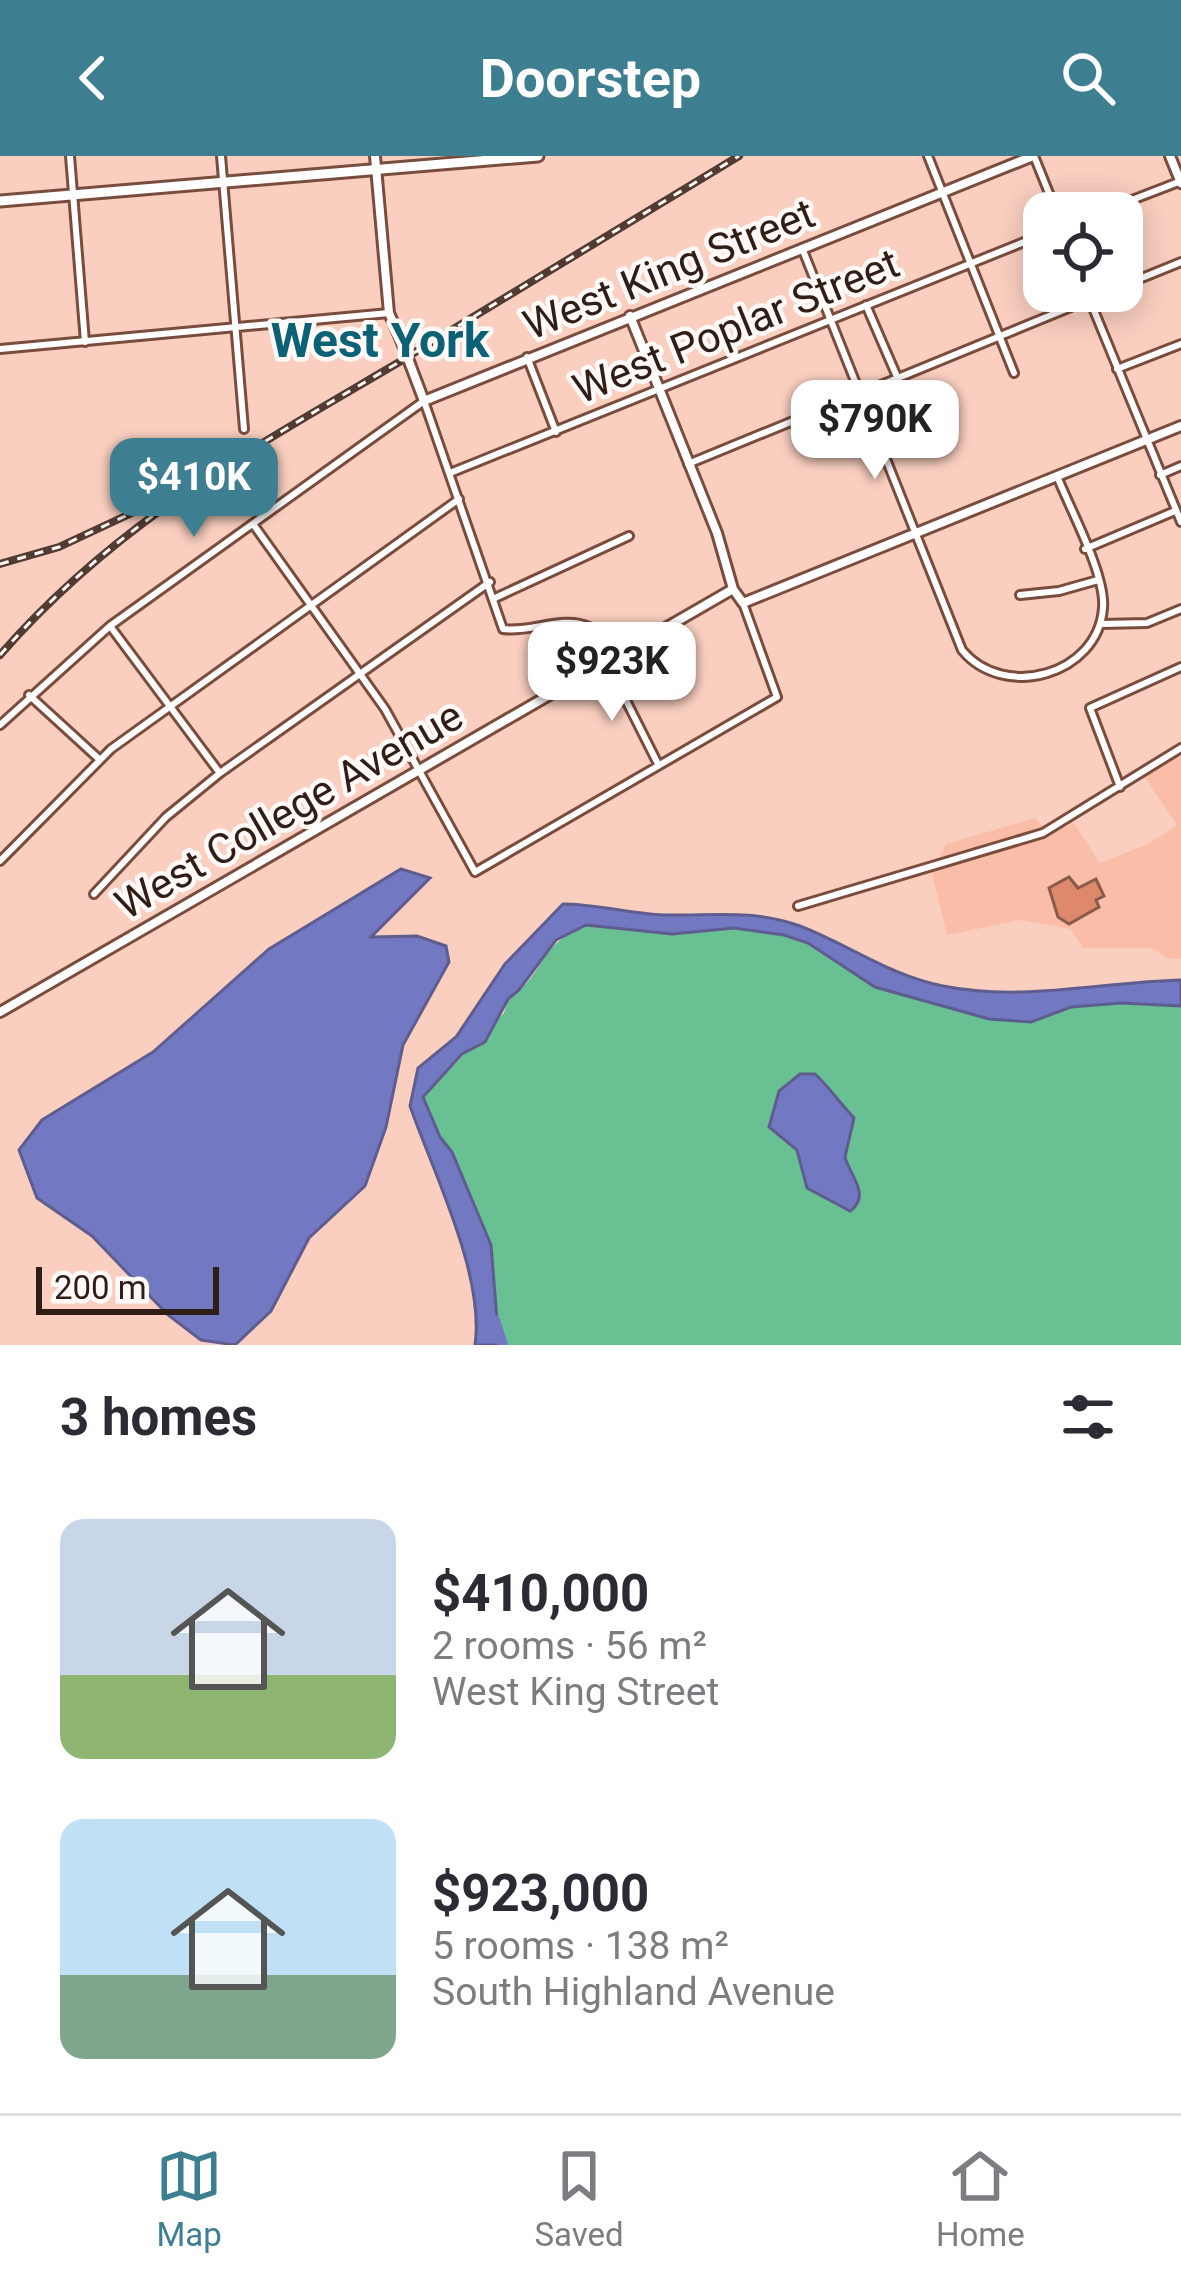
<!DOCTYPE html>
<meta charset="utf-8">
<style>
:root{--surface:#fff;--page:#f7f7f7;--text:#2b2b33;--muted:#7c7c81;--line:#e1e1e2;--accent:#3d7e91}
body{margin:0;font-family:Roboto,sans-serif;background:var(--page);color:var(--text);height:100vh;display:flex;flex-direction:column;font-size:45px;white-space:nowrap}
*{box-sizing:border-box;margin:0}
p{font-size:39px;color:var(--muted)}
.icon{flex:none;width:66px;height:66px;fill:none;stroke:currentColor;stroke-width:2;stroke-linecap:round;stroke-linejoin:round}
.map{position:relative;height:1189px;overflow:hidden}
.side{display:flex;flex-direction:column;background:var(--surface);flex:1}
.side>*{flex:none}
.fabs{position:absolute;left:1023px;top:36px;display:grid;gap:24px}
.fabs a{display:grid;place-items:center;width:120px;height:120px;border-radius:24px;background:var(--surface);box-shadow:0 6px 30px #0003;font-size:60px}
.scale{position:absolute;left:36px;bottom:30px;width:183px;box-sizing:border-box;padding-left:12px;border:6px solid #301d16;border-top:0;font-size:33px;line-height:42px;white-space:nowrap;color:#301d16;-webkit-text-stroke:9px #fff9f7;paint-order:stroke}
.price{position:absolute;translate:-50% -102px;padding:0 27px;border-radius:24px;background:#fff;color:#222;font-size:39px;line-height:78px;filter:drop-shadow(0 3px 6px #0008)}
.price::after{content:'';position:absolute;left:50%;top:72px;width:36px;height:27px;margin-left:-18px;background:inherit;clip-path:polygon(0 0,100% 0,50% 100%)}
.price.selected{background:var(--accent);color:#fff}
ul{padding:0;list-style:none}
li{display:flex;align-items:center;gap:36px;height:300px;padding:0 60px}
li span{display:grid;place-items:center;flex:none;width:336px;height:240px;border-radius:24px;color:#555}
li>.icon{margin-inline-start:auto}
span .icon{width:144px;height:144px;fill:#fffc;stroke-width:1}
li b{font-size:51px}
h2{display:flex;justify-content:space-between;align-items:center;height:144px;padding:0 60px;font-size:51px}
header{display:flex;justify-content:space-between;align-items:center;height:156px;padding:0 60px;background:var(--accent);color:#fff;font-size:54px;font-weight:700}
.tab-bar{display:flex;justify-content:space-around;align-items:center;height:168px;border-top:3px solid var(--line);background:var(--surface);font-size:33px;color:var(--muted)}
.tab-bar a{display:grid;justify-items:center;gap:6px}
.tab-bar .selected{color:var(--accent)}
.map>svg:first-child{display:block}
</style>
<header><svg class="icon" aria-label="back" viewBox="0 0 24 24"><path d="M15 5l-7 7 7 7"/></svg>Doorstep<svg class="icon" aria-label="search" viewBox="0 0 24 24"><circle cx="10" cy="10" r="6"/><path d="M15 15l6 6"/></svg></header>
<div class="map">
<svg width="1181" height="1189" viewBox="0 0 1181 1189">
<rect width="100%" height="100%" fill="#facfc0"/>
<path fill="#fabda8" d="M1181 596V803L1167 802 1152 792H1083L1070 773 1021 764 947 779 932 717 946 688 1035 662 1050 679 1074 667 1100 707 1150 687 1177 669 1144 620Z"/>
<path fill="#68c093" d="M586 769 672 778 734 772 784 779 808 787 875 831 989 863 1031 866 1071 851 1121 847 1181 850V1189H499L491 1089 452 996 440 981 423 941 504 857 508 843C544 821 538 788 586 769Z"/>
<path fill="#7378c3" stroke="#5f5d8f" stroke-width="3" d="M401 713 430 722 371 781 417 780 446 790 449 806 403 889 386 971 365 1030 309 1082 271 1155 235 1189 201 1184 168 1159 92 1080 37 1042 19 994 42 964 153 896 269 793Z
M563 748C598 748 630 758 664 759 711 760 754 753 800 770 849 789 891 820 943 830 1024 846 1100 826 1181 824V850L1121 847 1071 851 1031 866 989 863 875 831 808 787 784 779 734 772 672 778 586 769 556 784 519 834 508 843 485 886 462 898 423 941 440 981 452 996 491 1089 499 1189H475C485 1119 433 1016 410 950L418 912 456 881 505 808Z
M800 918H815C830 932 839 946 854 962L845 1001C849 1018 872 1040 850 1055L807 1032 797 994 769 971 779 935Z"/>
<g fill="none" stroke-linecap="round" stroke-linejoin="round">
<path stroke="#7378c3" stroke-width="10" d="M495 1164 503 1189"/>
</g>
<path fill="#df886b" stroke="#895b4b" stroke-width="3" d="M1069 721 1078 732 1096 723 1104 740 1096 744 1099 751 1069 768 1058 761 1049 732Z"/>
<g fill="none" stroke-linecap="round" stroke-linejoin="round">
<g stroke="#7a4c3d" stroke-width="12">
<path id="street" d="M70 0 85 186
M221 0 244 273
M928 0 1014 217
M1034 0 1057 57
M1098 57 1181 25
M802 92 962 494C1004 545 1098 519 1103 452 1106 419 1070 353 1057 320
M1122 130 1181 106
M1086 135 1181 366
M866 149 898 223
M0 193 389 157
M527 201 556 276
M1117 213 1181 188
M688 308 1110 135
M450 317 1044 78
M1160 319 1181 310
M253 368 385 553 475 716 777 541 743 447
M1085 393 1175 355
M1020 439 1059 435 1098 424
M495 442 629 380
M1101 468 1147 467 1181 453
M110 470 219 616
M29 539 99 603
M0 569 110 470 424 245 503 473C531 477 563 459 589 471L658 608
M1120 631 1090 552 1181 511
M0 705 111 593 459 343
M94 738 166 661 220 617 490 426
M798 750 1043 677 1181 592"/>
</g>
<g stroke="#7a4c3d" stroke-width="14">
<path id="secondary" d="M375 0 389 157 401 184
M1170 0 1181 27
M630 160 717 377 733 433 743 447 1181 270
M410 208 424 245 1033 0
M0 856 733 433"/>
</g>
<g stroke="#7a4c3d" stroke-width="15">
<path id="primary" d="M0 45 538 0"/>
</g>
<use href="#street" stroke="#fff" stroke-width="6"/>
<use href="#secondary" stroke="#fff" stroke-width="8"/>
<use href="#primary" stroke="#fff" stroke-width="9"/>
<g stroke="#523b32" stroke-width="8">
<path id="rail" d="M412 198 739 0
M0 408 59 391 134 356
M0 499C117 365 250 294 401 205"/>
</g>
<use href="#rail" stroke="#fff9f7" stroke-width="3" stroke-dasharray="9" stroke-linecap="butt"/>
<g stroke="#7a4c3d" stroke-width="14" stroke-linecap="butt">
<path id="secondary-bridge" d="M401 184 410 208"/>
</g>
<use href="#secondary-bridge" stroke="#fff" stroke-width="8"/>
</g>
<g text-anchor="middle" dominant-baseline="central" stroke-width="9" stroke-linejoin="round" paint-order="stroke">
<g font-size="42" fill="#301d16" stroke="#fff9f7">
<text transform="translate(669 113) rotate(-22)">West King Street</text>
<text transform="translate(736 170) rotate(-22)">West Poplar Street</text>
<text transform="translate(289 654) rotate(-30)">West College Avenue</text>
</g>
<g font-size="48" font-weight="bold" fill="#0b6176" stroke="#fff9f7">
<text x="380" y="184">West York</text>
</g>
</g>
</svg>
<div class="fabs">
<a><svg class="icon" aria-label="locate" viewBox="0 0 24 24"><circle cx="12" cy="12" r="6"/><path d="M12 2v4M12 18v4M2 12h4M18 12h4"/></svg></a>
</div>
<div class="scale">200 m</div>
<b class="price" style="left:875px;top:326px">$790K</b>
<b class="price selected" style="left:194px;top:384px">$410K</b>
<b class="price" style="left:612px;top:568px">$923K</b>
</div>
<section class="side">
<h2>3 homes<svg class="icon" aria-label="filters" viewBox="0 0 24 24"><path d="M4 7h16M4 17h16"/><circle cx="9" cy="7" r="2"/><circle cx="15" cy="17" r="2"/></svg></h2>
<ul>
<li><span style="background:linear-gradient(#c9d6e8 65%,#8fb573 0)"><svg class="icon" aria-label="home" viewBox="0 0 24 24"><path d="M3 11l9-7 9 7M6 9v11h12V9"/></svg></span><div><b>$410,000</b><p>2 rooms · 56 m²</p><p>West King Street</p></div></li>
<li><span style="background:linear-gradient(#bfe0f5 65%,#7fa58c 0)"><svg class="icon" aria-label="home" viewBox="0 0 24 24"><path d="M3 11l9-7 9 7M6 9v11h12V9"/></svg></span><div><b>$923,000</b><p>5 rooms · 138 m²</p><p>South Highland Avenue</p></div></li>
</ul>
</section>
<nav class="tab-bar">
<a class="selected"><svg class="icon" aria-label="map" viewBox="0 0 24 24"><path d="M3 6l6-2 6 2 6-2v14l-6 2-6-2-6 2zM9 4v14M15 6v14"/></svg>Map</a>
<a><svg class="icon" aria-label="saved" viewBox="0 0 24 24"><path d="M7 4h10v16l-5-4-5 4z"/></svg>Saved</a>
<a><svg class="icon" aria-label="home" viewBox="0 0 24 24"><path d="M3 11l9-7 9 7M6 9v11h12V9"/></svg>Home</a>
</nav>
